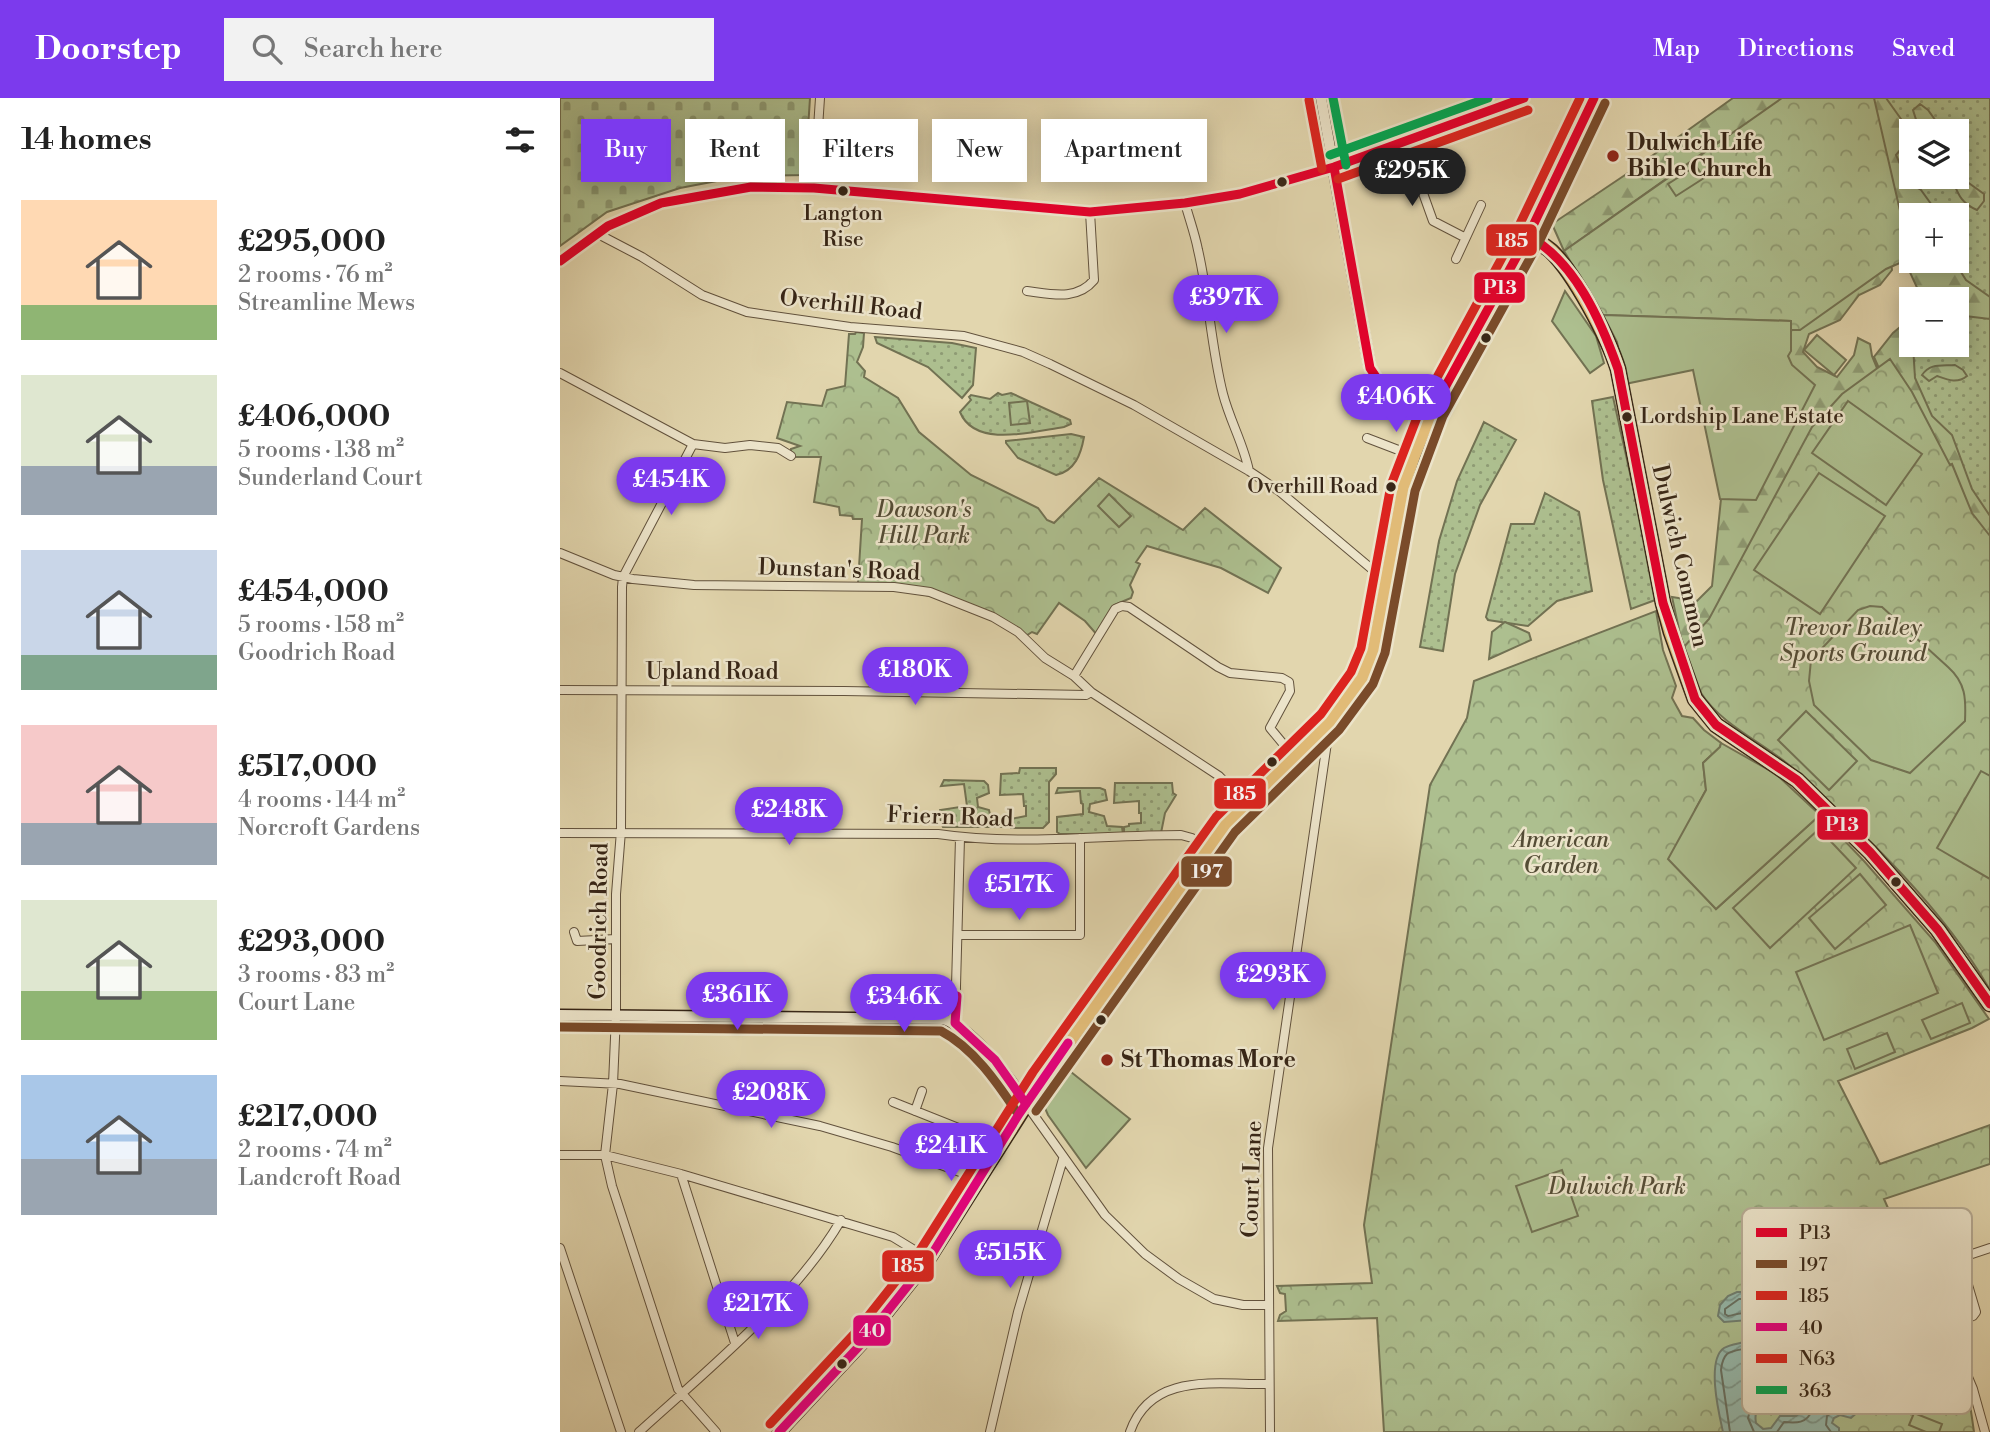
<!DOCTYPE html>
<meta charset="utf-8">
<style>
:root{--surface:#fff;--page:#f2f2f2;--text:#222;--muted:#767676;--accent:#7c3aed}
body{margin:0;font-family:"Libre Bodoni",serif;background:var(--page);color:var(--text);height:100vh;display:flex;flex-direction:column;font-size:26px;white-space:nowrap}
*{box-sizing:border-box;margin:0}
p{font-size:23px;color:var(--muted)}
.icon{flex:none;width:38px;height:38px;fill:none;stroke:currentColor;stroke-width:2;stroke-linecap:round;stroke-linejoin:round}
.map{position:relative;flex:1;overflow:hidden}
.drawer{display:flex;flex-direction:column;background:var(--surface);width:560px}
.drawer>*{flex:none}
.hud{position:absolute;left:21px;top:21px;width:665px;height:63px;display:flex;gap:14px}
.tools{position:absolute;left:1339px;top:21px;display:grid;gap:14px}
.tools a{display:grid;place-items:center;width:70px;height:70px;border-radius:0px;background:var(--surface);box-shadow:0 4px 18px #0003;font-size:35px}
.price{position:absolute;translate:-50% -60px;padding:0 16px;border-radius:24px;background:var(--accent);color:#fff;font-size:23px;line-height:46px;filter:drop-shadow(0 2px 4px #0008)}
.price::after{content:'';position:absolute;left:50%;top:42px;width:21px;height:16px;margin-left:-10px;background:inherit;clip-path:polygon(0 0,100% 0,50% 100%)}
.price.current{background:#222;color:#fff}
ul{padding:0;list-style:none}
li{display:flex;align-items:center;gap:21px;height:175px;padding:0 21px}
li span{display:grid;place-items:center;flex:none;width:196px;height:140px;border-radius:0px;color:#555}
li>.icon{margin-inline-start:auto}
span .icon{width:84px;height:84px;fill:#fffc;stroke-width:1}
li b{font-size:30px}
h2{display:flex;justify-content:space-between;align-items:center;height:84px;padding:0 21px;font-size:30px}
.pill{padding:0 24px;border-radius:0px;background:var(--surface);box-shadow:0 4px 18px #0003;font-size:24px;line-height:63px}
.pill.current{background:var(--accent);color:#fff}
header{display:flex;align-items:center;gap:42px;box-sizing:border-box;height:98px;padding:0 35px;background:var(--accent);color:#fff}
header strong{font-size:33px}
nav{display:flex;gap:38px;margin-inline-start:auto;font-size:24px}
.search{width:490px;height:63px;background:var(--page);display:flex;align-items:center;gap:18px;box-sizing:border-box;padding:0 24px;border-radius:0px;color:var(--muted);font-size:26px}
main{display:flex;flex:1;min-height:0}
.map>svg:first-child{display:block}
</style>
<header>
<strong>Doorstep</strong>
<div class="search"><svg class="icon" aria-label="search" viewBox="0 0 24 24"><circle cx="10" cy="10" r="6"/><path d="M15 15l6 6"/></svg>Search here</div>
<nav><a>Map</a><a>Directions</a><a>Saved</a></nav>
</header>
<main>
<section class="drawer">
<h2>14 homes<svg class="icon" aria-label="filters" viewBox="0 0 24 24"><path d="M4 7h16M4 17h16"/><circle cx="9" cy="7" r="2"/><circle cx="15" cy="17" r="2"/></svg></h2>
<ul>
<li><span style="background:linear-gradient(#ffd9b3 75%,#8fb573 0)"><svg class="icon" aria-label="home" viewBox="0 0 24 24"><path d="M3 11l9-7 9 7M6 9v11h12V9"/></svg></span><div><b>£295,000</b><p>2 rooms · 76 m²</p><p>Streamline Mews</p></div></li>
<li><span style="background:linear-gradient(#dfe7d0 65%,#9aa5b1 0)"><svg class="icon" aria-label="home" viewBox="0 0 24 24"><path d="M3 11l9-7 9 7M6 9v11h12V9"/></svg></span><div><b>£406,000</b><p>5 rooms · 138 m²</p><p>Sunderland Court</p></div></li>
<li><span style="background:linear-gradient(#c9d6e8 75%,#7fa58c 0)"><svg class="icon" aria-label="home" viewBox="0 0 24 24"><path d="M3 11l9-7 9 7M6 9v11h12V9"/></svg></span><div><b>£454,000</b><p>5 rooms · 158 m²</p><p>Goodrich Road</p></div></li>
<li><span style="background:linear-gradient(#f6c9c9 70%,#9aa5b1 0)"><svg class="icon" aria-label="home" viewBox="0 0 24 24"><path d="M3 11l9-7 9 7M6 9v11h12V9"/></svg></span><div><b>£517,000</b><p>4 rooms · 144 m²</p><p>Norcroft Gardens</p></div></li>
<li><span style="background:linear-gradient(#dfe7d0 65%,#8fb573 0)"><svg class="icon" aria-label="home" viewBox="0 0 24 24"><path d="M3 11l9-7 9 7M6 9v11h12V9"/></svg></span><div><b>£293,000</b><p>3 rooms · 83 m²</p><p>Court Lane</p></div></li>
<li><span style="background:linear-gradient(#a9c7e8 60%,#9aa5b1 0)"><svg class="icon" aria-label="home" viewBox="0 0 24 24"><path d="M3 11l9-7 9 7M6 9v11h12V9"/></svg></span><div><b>£217,000</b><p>2 rooms · 74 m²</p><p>Landcroft Road</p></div></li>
</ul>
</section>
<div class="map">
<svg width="1430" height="1334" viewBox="0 0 1430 1334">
<defs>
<pattern id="grass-dots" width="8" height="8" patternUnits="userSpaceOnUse" patternTransform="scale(1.75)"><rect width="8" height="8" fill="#adbf8f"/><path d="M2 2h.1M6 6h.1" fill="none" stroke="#8e9b74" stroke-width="1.8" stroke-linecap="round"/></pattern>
<pattern id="forest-firs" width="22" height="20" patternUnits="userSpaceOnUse" patternTransform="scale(1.75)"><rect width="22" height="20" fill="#adbf8f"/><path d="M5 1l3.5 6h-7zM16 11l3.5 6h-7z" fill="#8e9b74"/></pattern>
<pattern id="cemetery-stones" width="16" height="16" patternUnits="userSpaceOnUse" patternTransform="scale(1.75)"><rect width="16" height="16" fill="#adbf8f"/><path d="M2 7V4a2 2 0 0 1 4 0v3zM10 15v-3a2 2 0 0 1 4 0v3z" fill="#8e9b74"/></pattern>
<pattern id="park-crowns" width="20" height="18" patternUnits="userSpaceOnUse" patternTransform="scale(1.75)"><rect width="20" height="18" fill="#adbf8f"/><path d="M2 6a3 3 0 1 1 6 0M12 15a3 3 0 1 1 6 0" fill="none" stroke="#8e9b74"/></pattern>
<pattern id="water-waves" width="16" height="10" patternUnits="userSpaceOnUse" patternTransform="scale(1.75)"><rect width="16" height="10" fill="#95b9ac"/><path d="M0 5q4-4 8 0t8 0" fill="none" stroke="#7a968b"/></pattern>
</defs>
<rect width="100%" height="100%" fill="#e2d6ae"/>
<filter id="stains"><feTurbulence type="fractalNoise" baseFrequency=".00286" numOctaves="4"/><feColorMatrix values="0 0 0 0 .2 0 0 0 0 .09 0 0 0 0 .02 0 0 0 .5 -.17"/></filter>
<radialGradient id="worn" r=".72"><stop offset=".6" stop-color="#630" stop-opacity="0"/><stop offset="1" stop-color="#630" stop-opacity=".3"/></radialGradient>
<path fill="url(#grass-dots)" stroke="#727253" stroke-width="2" fill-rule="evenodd" d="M1314 0H1430V438L1352 294 1351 247H1396V201H1360ZM1351 33H1396V79H1351ZM1351 117H1396V163H1351Z
M315 239 392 245 416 250 413 287 402 300 368 269 317 245Z
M438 295 442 297 451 295 510 322 511 326 504 329C475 333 415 351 400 314L411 302 409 299 411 297 430 301Z
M1053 299 1098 501 1071 511 1043 382 1032 303Z
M924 324 956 342 920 407 895 476 883 553 860 549 879 443 897 383Z
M511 336 524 339C521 356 515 373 496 377L458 360 446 345V343Z
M985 395 1019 414 1032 493 997 503 968 528 928 522 926 519 951 426H974Z
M460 670H496V676L489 684V724L483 730H451V721L466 718V708H464L463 696 440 697 441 676 459 675Z
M384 682 424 683 428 687 429 695 417 700 418 709 429 712 431 721H450L449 729H383L381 725 380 712 407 708 404 686 381 688Z
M555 685H612L613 695 616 697 605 715 601 735 564 736V729L569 728V726L581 725V715H579V703L554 705Z
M498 690H540L545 692 547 702 530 706 529 714 544 718 547 728 562 729 563 736H500L497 734V719L523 716V706L521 705 520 693 496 695Z"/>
<path fill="url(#forest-firs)" stroke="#727253" stroke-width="2" d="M1173 0H1326L1351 35V39L1336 57 1348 84 1361 92 1379 117H1351V163H1394L1406 182 1430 199V221L1397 217 1396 201H1359L1360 196 1336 144 1164 40 1004 153 992 126 1068 75Z
M1360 6 1368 12 1383 33 1359 31 1353 12Z
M1397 71 1406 83 1424 96V103L1417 112C1400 105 1398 95 1391 79H1396Z
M1330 158 1332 172 1320 187 1299 197 1280 222 1249 236 1243 254 1257 269 1277 279 1294 257 1298 240 1310 246 1312 258 1319 275 1141 592H1139L1126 564 1112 499 1137 503 1152 488 1161 401 1229 252 1232 226Z
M1351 220V247H1353L1355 280 1372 318 1392 337 1412 391 1430 418V452L1321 275 1314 259 1333 235Z
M1395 267 1403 272 1407 278C1397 286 1388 282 1377 278L1369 283 1362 277C1370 265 1381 268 1395 267Z"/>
<path fill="url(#cemetery-stones)" stroke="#727253" stroke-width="2" d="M0 0H250L245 77 183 78 120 90 47 114 0 148Z"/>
<path fill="url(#park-crowns)" stroke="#727253" stroke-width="2" d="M1222 0H1314L1350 156 1349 161 1326 171 1240 232H1231V223L1043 217 1004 153Z
M296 234 304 235 303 249 297 264 305 273 304 279 338 300 359 334 411 377 478 410 487 422 494 425 539 380 623 432 645 410 721 470 708 495 661 470 587 448 576 464 580 466 570 487 573 494 571 500 554 507 538 538 525 523 499 505 477 536 472 534 464 539 432 521 371 498 298 485 302 421H293L292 418 280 417 279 409 254 404 261 359H231V351L240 348 217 340 227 304 262 308 267 292 285 288 289 236H295Z
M1330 261 1352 294 1390 367 1392 366 1412 415 1430 438V892C1381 807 1307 739 1236 673 1207 646 1163 629 1141 595 1133 581 1128 565 1123 550L1149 521 1252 329 1282 296Z
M467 303 470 325 451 327 449 305Z
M1096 513 1103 552 1116 588 1112 600 1122 618 1133 620 1144 632 1161 645 1160 649 1143 665 1146 692 1135 712 1138 791 1156 811 1260 717 1304 763 1375 844 1429 921 1412 930 1278 983 1320 1066 1430 1027V1066L1324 1101 1392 1256 1411 1313 1414 1334H824L817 1220 718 1223 720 1217 726 1213 725 1196 720 1195 717 1188 812 1185 804 1127 870 687 907 620 914 583Z
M945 524 969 535 971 542 929 561 932 534Z"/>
<path fill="#adbf8f" stroke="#727253" stroke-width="2" d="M1136 68 1144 80 1116 98 1108 86Z
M1005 193 1036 238 1044 265 1030 275 992 223Z
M1043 217 1231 223V253L1228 258 1232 267 1255 287 1196 402 1160 401 1133 272 1065 286 1057 244Z
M1257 237 1286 262 1274 277 1244 252Z
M1288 303 1362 356 1326 407 1252 355Z
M1259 375 1325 418 1260 516 1194 472Z
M549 396 571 418 559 429 538 408Z
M1310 508 1322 509 1388 569C1406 585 1406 601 1405 623L1350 675 1311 662 1254 607 1249 583 1251 562 1298 512Z
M1246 613 1297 663 1269 692 1218 642Z
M1161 645 1216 676 1260 717 1156 811 1108 761 1146 692 1143 665 1160 649Z
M1421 673 1430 678V781L1377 750Z
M1259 731 1296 770 1210 850 1173 810Z
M1300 776 1326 807 1275 851 1249 820Z
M1350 827 1378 895 1264 942 1236 874Z
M1402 905 1410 925 1371 941 1362 922Z
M1327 935 1335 954 1295 971 1287 951Z
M501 966 570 1021 526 1070 488 1017 481 1001Z
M1002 1072 1018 1118 972 1134 956 1088Z
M1354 1315 1382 1326 1379 1334H1366L1349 1327Z"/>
<path fill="url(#water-waves)" stroke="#6f7e70" stroke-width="2" fill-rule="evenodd" d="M1210 1188C1225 1187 1237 1196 1244 1208L1241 1216H1232L1223 1221 1221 1227 1223 1233C1232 1241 1235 1236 1245 1236 1259 1237 1269 1255 1269 1268L1262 1272 1263 1277C1271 1280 1278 1276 1286 1279 1300 1283 1301 1301 1299 1313L1291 1320 1280 1317 1274 1320 1272 1325 1279 1330V1334H1163C1159 1316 1146 1262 1164 1250 1172 1245 1182 1246 1190 1242L1195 1232 1189 1222 1164 1224 1158 1218 1160 1207 1168 1198 1177 1194H1199ZM1227 1261 1235 1265 1236 1272 1226 1285V1289L1243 1301 1245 1311 1236 1318H1220L1211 1330 1203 1331 1196 1325C1193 1309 1203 1307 1209 1296L1206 1292H1193L1189 1280 1197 1271 1215 1274 1219 1266Z"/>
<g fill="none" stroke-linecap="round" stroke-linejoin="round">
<path stroke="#667062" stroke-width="2" d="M1170 1334 1161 1272C1162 1266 1162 1261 1167 1256 1177 1248 1209 1255 1201 1228 1200 1223 1196 1217 1190 1216 1183 1213 1175 1217 1168 1218L1165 1216V1211L1179 1201H1201L1216 1195 1233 1206 1216 1219C1212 1231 1218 1244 1232 1245 1238 1246 1243 1243 1250 1244L1261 1261 1255 1272 1258 1282 1265 1286 1284 1285C1293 1291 1295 1303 1291 1312L1277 1311 1267 1318 1266 1327 1271 1334
M1194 1334 1188 1320 1193 1301 1184 1290V1276L1194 1264 1211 1265C1233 1241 1250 1260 1237 1287L1249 1298 1252 1312C1247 1326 1236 1325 1224 1324L1217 1334"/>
<g stroke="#62523d" stroke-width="10">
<path id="street" d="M844 42 873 123 904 139
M254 90 260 0
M625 105C629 120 635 136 638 152 649 199 651 249 663 296 670 323 684 347 689 373
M38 136 82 159 142 197 187 214 290 229 404 238 463 254 490 266 574 307 689 373 719 393 826 483
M896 161 921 107
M0 163 48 128 101 105 191 89 254 90 530 114 625 105 680 96 734 82 774 69 964 0
M467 193C491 196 517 203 534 182L530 114
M0 275 133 346 165 350 190 347 218 350 231 358
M807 340 854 358
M133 346 63 479 62 489 61 733 56 796V917L53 986 45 1057 52 1088 118 1291 156 1334
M0 455 54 477 73 481 134 487 334 489 370 494 433 519 458 534 485 560 514 578 531 594
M514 578 555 511 562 508 569 509 658 569 670 575 722 580 729 584 730 593 710 630 734 659
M0 592 284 593 526 597 531 594 659 678 686 706
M0 735 378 736C458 748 540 737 621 737L632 740 646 754
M14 834 17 843 56 841
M398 837H520V740
M395 925 400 740
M0 983 60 986 260 1028 332 1049 419 1081
M333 1004 441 1047
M466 1006 545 1117 585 1156 619 1181 654 1201 683 1207H709
M355 1013 362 993
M0 1057H45L121 1076 333 1139 369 1161
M121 1076 175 1245
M0 1150 61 1334
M1400 1160 1430 1150
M1387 1229 1413 1218 1416 1214 1400 1160 1376 1167 1366 1177V1179L1413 1291 1425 1334
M79 1334C145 1274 236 1200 281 1122
M430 1334 458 1214 503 1061
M570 1334C591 1273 658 1287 709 1286
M710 1334 708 1050 770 624"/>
</g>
<g stroke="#372617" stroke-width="13">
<path id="secondary" d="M761 0 810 270 820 285 872 313
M0 917 384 921C413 932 450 980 466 1006"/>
</g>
<g stroke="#372617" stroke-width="15">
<path id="primary" d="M219 1334 303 1244 369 1161 483 981 666 726 770 624 802 580 813 553 843 390 854 358 872 313 968 138"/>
</g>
<g stroke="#372617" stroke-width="17">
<path id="highway" d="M1034 0 968 138C976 142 984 147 991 153 1015 176 1048 239 1058 271L1103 505 1111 534 1135 601 1156 627 1237 682 1310 754 1378 832 1430 906"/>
</g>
<use href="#street" stroke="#ece4ca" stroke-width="8"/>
<use href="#secondary" stroke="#ece4ca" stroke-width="10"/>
<use href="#primary" stroke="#e1bb77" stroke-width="12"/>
<use href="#highway" stroke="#e1bb77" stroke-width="14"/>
<g stroke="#ece4ca" stroke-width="14">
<path id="bus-1" d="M774 69 810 270 820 285 872 313 968 138 1034 0
M968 138C1015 163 1041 223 1058 271L1103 505 1135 601 1156 627 1237 682 1310 754 1378 832 1430 906
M0 163 48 128 101 105 191 89 254 90 530 114 625 105 680 96 774 69 964 0"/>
</g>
<g stroke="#ece4ca" stroke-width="14">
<path id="bus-2" d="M0 929 381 933C413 950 436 983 456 1013
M476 1013 675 734 779 632 813 586 825 555 855 393 883 318 979 144 1045 5"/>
</g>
<g stroke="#ece4ca" stroke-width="14">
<path id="bus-3" d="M210 1326 294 1236 359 1154 473 974 656 719 761 616 791 574 801 550 831 387 861 309 957 132 1020 0"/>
</g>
<g stroke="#ece4ca" stroke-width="14">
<path id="bus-4" d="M397 898 395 925 435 962 466 1006
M219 1334 303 1244 369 1161 459 1016 508 945"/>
</g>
<g stroke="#ece4ca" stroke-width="14">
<path id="bus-5" d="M749 2 762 71
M778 81 968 12"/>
</g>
<g stroke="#ece4ca" stroke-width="14">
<path id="bus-6" d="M773 0 786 67
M770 57 928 0"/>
</g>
<use href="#bus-1" stroke="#e4002b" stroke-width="9"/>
<use href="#bus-2" stroke="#7a4b2a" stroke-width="9"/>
<use href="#bus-3" stroke="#dc241f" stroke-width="9"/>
<use href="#bus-4" stroke="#e5007d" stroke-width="9"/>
<use href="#bus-5" stroke="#dc241f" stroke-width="9"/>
<use href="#bus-6" stroke="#00a651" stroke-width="9"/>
</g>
<g fill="#8f2418" stroke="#ece4ca" stroke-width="2.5">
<circle cx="1053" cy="58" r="7"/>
<circle cx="547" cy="962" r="7"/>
</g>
<g fill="#372617" stroke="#ece4ca" stroke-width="2.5">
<circle cx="722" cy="84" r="6"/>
<circle cx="283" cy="93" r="6"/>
<circle cx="926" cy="240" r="6"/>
<circle cx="1067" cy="319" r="6"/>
<circle cx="831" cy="389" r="6"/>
<circle cx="712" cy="664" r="6"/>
<circle cx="1336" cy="784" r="6"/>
<circle cx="541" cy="922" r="6"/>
<circle cx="282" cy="1266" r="6"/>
</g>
<g text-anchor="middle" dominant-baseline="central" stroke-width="5" stroke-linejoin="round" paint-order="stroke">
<g font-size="21" fill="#372617" stroke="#ece4ca">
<text x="283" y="116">Langton<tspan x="283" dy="26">Rise</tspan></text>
<text x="1080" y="319" text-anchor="start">Lordship Lane Estate</text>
<text x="818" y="389" text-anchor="end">Overhill Road</text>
</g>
<g font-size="23" font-weight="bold" fill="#372617" stroke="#ece4ca" text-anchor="start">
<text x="1067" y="45">Dulwich Life<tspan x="1067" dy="26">Bible Church</tspan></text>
<text x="561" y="962">St Thomas More</text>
</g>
<g font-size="23" fill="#372617" stroke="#ece4ca">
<text transform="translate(291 207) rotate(6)">Overhill Road</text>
<text transform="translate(1120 458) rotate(77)">Dulwich Common</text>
<text transform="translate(279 472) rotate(2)">Dunstan's Road</text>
<text x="152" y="574">Upland Road</text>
<text transform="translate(390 719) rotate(2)">Friern Road</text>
<text transform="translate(39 823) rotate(-89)">Goodrich Road</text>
<text transform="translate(692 1081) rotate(-88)">Court Lane</text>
</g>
<g font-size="23" font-style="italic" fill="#544c35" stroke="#ece4ca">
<text x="364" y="412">Dawson's<tspan x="364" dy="26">Hill Park</tspan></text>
<text x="1293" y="530">Trevor Bailey<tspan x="1293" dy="26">Sports Ground</tspan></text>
<text x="1001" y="742">American<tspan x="1001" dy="26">Garden</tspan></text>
<text x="1057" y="1089">Dulwich Park</text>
</g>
</g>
<rect x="1182" y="1110" width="230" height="206" rx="10" fill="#ece4ca" stroke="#b6ab94" stroke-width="2"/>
<rect x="1196" y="1130" width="31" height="9" fill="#e4002b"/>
<rect x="1196" y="1162" width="31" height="8" fill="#7a4b2a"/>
<rect x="1196" y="1193" width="31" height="9" fill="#dc241f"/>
<rect x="1196" y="1225" width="31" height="8" fill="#e5007d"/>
<rect x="1196" y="1256" width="31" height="9" fill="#dc241f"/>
<rect x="1196" y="1288" width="31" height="8" fill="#00a651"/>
<g font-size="19" fill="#372617">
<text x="1239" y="1141">P13</text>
<text x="1239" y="1173">197</text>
<text x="1239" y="1204">185</text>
<text x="1239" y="1236">40</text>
<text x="1239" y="1267">N63</text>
<text x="1239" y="1299">363</text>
</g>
<g stroke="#ece4ca" stroke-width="2.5">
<rect x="925" y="125" width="53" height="34" rx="7" fill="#dc241f"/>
<rect x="913" y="173" width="53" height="33" rx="7" fill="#e4002b"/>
<rect x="653" y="679" width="54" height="33" rx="7" fill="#dc241f"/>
<rect x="1256" y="710" width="53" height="33" rx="7" fill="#e4002b"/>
<rect x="620" y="757" width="53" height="33" rx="7" fill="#7a4b2a"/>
<rect x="321" y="1151" width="54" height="34" rx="7" fill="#dc241f"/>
<rect x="292" y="1216" width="40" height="33" rx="7" fill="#e5007d"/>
</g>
<g font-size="19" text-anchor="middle" font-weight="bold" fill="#fff">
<text x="952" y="149">185</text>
<text x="940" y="196">P13</text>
<text x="680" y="702">185</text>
<text x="1282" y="733">P13</text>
<text x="647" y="780">197</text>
<text x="348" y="1174">185</text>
<text x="312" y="1239">40</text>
</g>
<rect width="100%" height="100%" filter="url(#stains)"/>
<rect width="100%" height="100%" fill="url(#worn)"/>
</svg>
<div class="tools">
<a><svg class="icon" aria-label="layers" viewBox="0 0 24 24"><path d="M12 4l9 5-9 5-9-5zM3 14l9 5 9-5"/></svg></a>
<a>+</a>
<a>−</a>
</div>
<b class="price current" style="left:852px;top:110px">£295K</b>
<b class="price" style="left:666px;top:237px">£397K</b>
<b class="price" style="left:836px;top:336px">£406K</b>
<b class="price" style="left:111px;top:419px">£454K</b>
<b class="price" style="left:355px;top:609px">£180K</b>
<b class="price" style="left:229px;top:749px">£248K</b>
<b class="price" style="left:459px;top:824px">£517K</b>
<b class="price" style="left:713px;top:914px">£293K</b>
<b class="price" style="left:177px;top:934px">£361K</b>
<b class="price" style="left:344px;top:936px">£346K</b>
<b class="price" style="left:211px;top:1032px">£208K</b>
<b class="price" style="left:391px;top:1085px">£241K</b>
<b class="price" style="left:450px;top:1192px">£515K</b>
<b class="price" style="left:198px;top:1243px">£217K</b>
<div class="hud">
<a class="pill current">Buy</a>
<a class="pill">Rent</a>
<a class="pill">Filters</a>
<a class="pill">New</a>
<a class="pill">Apartment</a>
</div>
</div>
</main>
